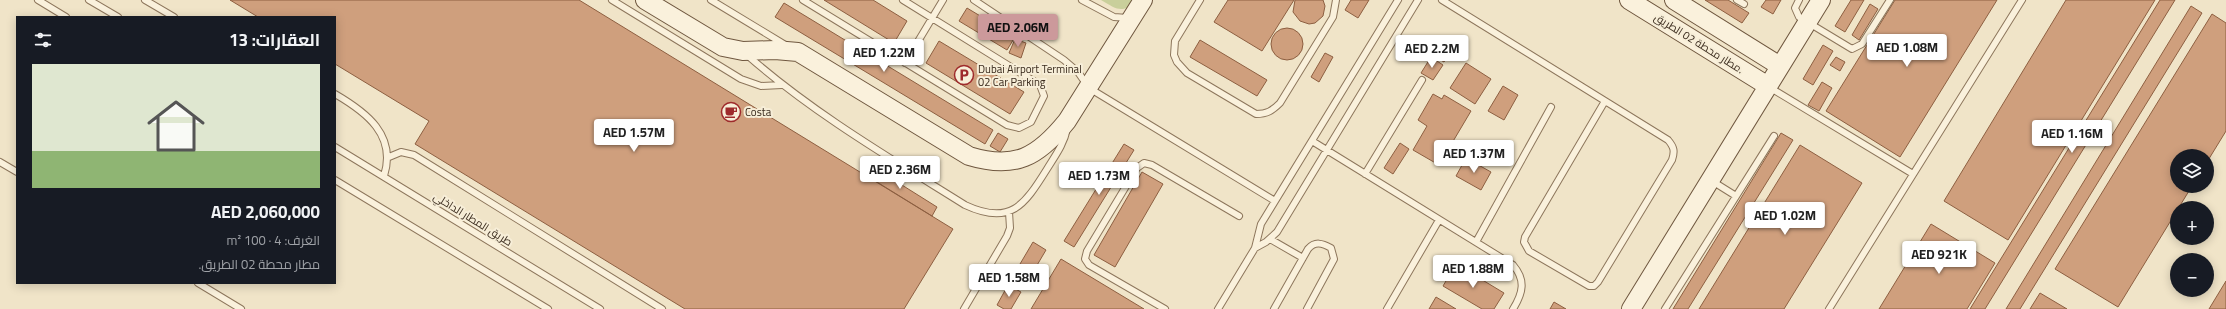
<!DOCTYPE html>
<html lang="ar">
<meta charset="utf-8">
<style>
:root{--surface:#171b24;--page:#20242c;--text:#f1f3f6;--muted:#9ea1a6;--line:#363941;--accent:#cc999b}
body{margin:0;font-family:Georgia,Cairo,serif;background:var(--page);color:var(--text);direction:rtl;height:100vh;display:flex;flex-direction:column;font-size:15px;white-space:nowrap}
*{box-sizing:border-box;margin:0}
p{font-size:13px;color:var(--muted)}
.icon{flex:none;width:22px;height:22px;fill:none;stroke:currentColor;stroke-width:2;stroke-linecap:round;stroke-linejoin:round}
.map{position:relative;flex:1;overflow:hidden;direction:ltr}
.drawer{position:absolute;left:16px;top:16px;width:320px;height:268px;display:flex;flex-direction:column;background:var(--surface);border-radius:0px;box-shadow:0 2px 10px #0003;direction:rtl}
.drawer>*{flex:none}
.fabs{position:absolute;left:2170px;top:149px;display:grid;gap:8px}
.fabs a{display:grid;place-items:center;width:44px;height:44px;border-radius:50%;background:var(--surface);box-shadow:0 2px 10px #0003;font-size:20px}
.price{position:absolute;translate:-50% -34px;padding:0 9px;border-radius:4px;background:#fff;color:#222;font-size:13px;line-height:26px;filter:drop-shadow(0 1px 2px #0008)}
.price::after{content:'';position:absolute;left:50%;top:24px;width:12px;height:9px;margin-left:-6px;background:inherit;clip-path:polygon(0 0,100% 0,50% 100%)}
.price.active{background:var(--accent);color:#111}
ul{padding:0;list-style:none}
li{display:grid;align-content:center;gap:8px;height:212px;padding:0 16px}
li+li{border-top:1px solid var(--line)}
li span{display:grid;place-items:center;height:124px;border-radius:0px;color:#555}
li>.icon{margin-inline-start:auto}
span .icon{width:72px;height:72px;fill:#fffc;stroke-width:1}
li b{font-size:17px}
h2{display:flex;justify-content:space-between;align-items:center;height:48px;padding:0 16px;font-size:17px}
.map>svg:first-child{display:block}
</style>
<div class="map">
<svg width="2226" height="309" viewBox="0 0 2226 309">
<rect width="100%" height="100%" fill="#f0e4c8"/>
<path fill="#c9cf9b" d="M1101 0H1140C1122 13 1119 11 1101 0Z"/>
<path fill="#cf9f7d" stroke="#8d5f41" d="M230 0H579L953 229 904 309H685L415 144 429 121 335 64V17H258Z
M824 0H873L907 21 894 43Z
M1228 0H1294L1262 51 1214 22Z
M1295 0H1323L1325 6 1323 16 1315 23 1309 24 1300 21 1293 12Z
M1351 0H1369L1358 18 1345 10Z
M1705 0H1728L1749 13 1742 23Z
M1766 0H1781L1773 14 1761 7Z
M1851 0H1864L1845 32 1835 26Z
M1895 0H1997L1900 157 1826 111Z
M2066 0H2155L2008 240 1944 201Z
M2160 0H2175L1985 309H1970Z
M784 3 993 130 985 144 775 17Z
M1870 4 1878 9 1859 40 1852 35Z
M2191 6 2202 13 2020 309H2006Z
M967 8 1015 37 1007 50 959 21Z
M2212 14 2226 23V131L2207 162V156H2177V186H2192L2118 307 2055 269Z
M1271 44a16 16 0 1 1 32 0a16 16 0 1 1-32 0Z
M1015 39 1026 43 1021 58 1009 53Z
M1442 39 1454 46 1444 62 1432 55Z
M1200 40 1267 80 1257 96 1190 57Z
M939 41 1024 92 1010 114 926 63Z
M1823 45 1833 51 1813 85 1803 79Z
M1325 53 1333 57 1319 82 1311 77Z
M1431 57 1443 65 1433 80 1421 73Z
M1836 57 1845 62 1840 71 1830 65Z
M1466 63 1491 79 1475 104 1450 88Z
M1822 82 1832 88 1819 111 1808 105Z
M1503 86 1518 95 1504 120 1488 111Z
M1433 94 1442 99 1444 95 1471 111 1439 165 1413 150 1427 126 1418 120Z
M998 133 1008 139 1000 152 990 146Z
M1781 133 1793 140 1688 309H1673Z
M1400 143 1409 149 1393 174 1384 168Z
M1124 144 1134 150 1074 247 1064 241Z
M1800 145 1862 183 1784 309H1699Z
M1466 158 1491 172 1481 190 1456 176Z
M870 165 937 207 932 216 864 174Z
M1142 172 1163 184 1115 267 1094 255Z
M1931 224 1995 263 1967 309H1879Z
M1033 242 1046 250 1023 289 1010 281Z
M1061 259 1144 309H1031Z
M1456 264 1504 293 1494 309H1482L1443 286Z
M2226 281V309H2209Z
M1008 285 1021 292 1011 309H1004L997 305Z
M2040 293 2067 309H2030Z
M1436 297 1456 309H1429Z
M1554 302 1566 309H1550Z"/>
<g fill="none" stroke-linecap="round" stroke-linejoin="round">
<g stroke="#8d765c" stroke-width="8">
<path id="lane" d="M38 0 66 17
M89 0 118 17
M145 0 174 17
M612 0 741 79 761 86 782 85
M711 0 787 46
M803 0 1007 125 1019 128 1031 122 1044 96 1040 85 903 0
M974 0 1064 60 1078 72 1089 88 1275 201
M1082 0 1114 17 1128 18
M1200 0 1175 41 1174 55 1177 62 1187 73 1256 114C1267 114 1272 111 1280 103L1333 17 1336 0
M1442 0 1668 140C1674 147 1675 151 1672 160L1598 282 1594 286H1589L1529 251 1524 242 1525 237 1605 101
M1737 0 1744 4
M1799 0 1795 8 1799 17 1852 49 1862 44 1890 0
M747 55C813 113 890 158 965 205 1010 226 1024 206 1047 169 1055 156 1064 144 1067 129
M905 63 943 0
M1769 87 1913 174
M335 94C366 112 397 135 384 176
M1312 141 1513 265C1526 280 1523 293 1513 309
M335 147 600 309
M389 157 401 152 414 155 662 309
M0 162 17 172
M1365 174 1422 80
M335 180 548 309
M1712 181 1736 196
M1270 239 1303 258
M1476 242 1551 107
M1255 248 1266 242 1277 232 1418 0
M198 283 241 309
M964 309 1007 236 1010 228 1009 212
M1165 309 1089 265 1085 259 1087 251 1137 168 1144 163 1152 165 1239 216
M1218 309 1255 248 1261 224 1398 0
M1274 309 1308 249C1315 241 1322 243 1331 248L1334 259 1307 309
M1387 309 1439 220
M1665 309 1774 136
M1829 309 2022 0"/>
</g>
<g stroke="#6f573f" stroke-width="20">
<path id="secondary" d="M645 0 723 47 743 51 775 50 798 52 969 156C1015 170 1038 157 1067 121L1143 0
M1629 0 1768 86
M1674 0 1780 66
M1631 309 1821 0"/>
</g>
<use href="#lane" stroke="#faf1dc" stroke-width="6"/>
<use href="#secondary" stroke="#faf1dc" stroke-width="18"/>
</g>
<defs>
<g id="parking-ring" transform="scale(1)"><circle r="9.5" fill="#f7eed8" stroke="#9e2a2b" stroke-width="1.5"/><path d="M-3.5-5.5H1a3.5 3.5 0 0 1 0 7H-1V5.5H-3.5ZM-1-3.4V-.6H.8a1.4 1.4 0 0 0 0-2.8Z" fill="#9e2a2b"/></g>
<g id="cafe-ring" transform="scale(1)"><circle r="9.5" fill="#f7eed8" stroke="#9e2a2b" stroke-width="1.5"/><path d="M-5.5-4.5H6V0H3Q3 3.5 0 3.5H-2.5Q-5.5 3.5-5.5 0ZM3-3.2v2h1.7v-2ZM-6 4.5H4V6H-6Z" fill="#9e2a2b"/></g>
</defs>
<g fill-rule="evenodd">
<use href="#parking-ring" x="964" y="75"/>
<use href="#cafe-ring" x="731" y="112"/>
</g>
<g text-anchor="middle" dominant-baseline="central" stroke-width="4" stroke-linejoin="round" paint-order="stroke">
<g font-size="11" fill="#3d2e20" stroke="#f7eed8">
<text transform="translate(1699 43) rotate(32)">مطار محطة 02 الطريق.</text>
<text transform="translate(473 219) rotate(32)">طريق المطار الداخلي</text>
</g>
<g font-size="11" fill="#3d2e20" stroke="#f7eed8" text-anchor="start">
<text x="978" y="69">Dubai Airport Terminal<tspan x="978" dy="13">02 Car Parking</tspan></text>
<text x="745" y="112">Costa</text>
</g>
</g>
</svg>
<div class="fabs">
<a><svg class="icon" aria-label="layers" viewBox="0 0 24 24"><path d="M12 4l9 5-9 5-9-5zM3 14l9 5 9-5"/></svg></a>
<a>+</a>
<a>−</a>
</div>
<b class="price active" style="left:1018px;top:48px">AED 2.06M</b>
<b class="price" style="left:1907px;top:68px">AED 1.08M</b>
<b class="price" style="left:1432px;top:69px">AED 2.2M</b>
<b class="price" style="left:884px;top:73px">AED 1.22M</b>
<b class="price" style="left:634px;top:153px">AED 1.57M</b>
<b class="price" style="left:2072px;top:154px">AED 1.16M</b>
<b class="price" style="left:1474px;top:174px">AED 1.37M</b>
<b class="price" style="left:900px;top:190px">AED 2.36M</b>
<b class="price" style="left:1099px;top:196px">AED 1.73M</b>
<b class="price" style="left:1785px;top:236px">AED 1.02M</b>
<b class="price" style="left:1939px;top:275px">AED 921K</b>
<b class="price" style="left:1473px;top:289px">AED 1.88M</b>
<b class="price" style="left:1009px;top:298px">AED 1.58M</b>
<section class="drawer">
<h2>العقارات: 13<svg class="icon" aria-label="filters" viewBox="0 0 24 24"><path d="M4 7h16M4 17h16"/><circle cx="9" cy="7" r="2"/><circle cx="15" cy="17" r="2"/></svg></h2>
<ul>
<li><span style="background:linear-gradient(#dfe7d0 70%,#8fb573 0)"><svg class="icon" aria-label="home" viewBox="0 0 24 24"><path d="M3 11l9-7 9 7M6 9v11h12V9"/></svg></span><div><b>AED 2,060,000</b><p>الغرف: 4 · 100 m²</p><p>مطار محطة 02 الطريق.</p></div></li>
</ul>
</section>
</div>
